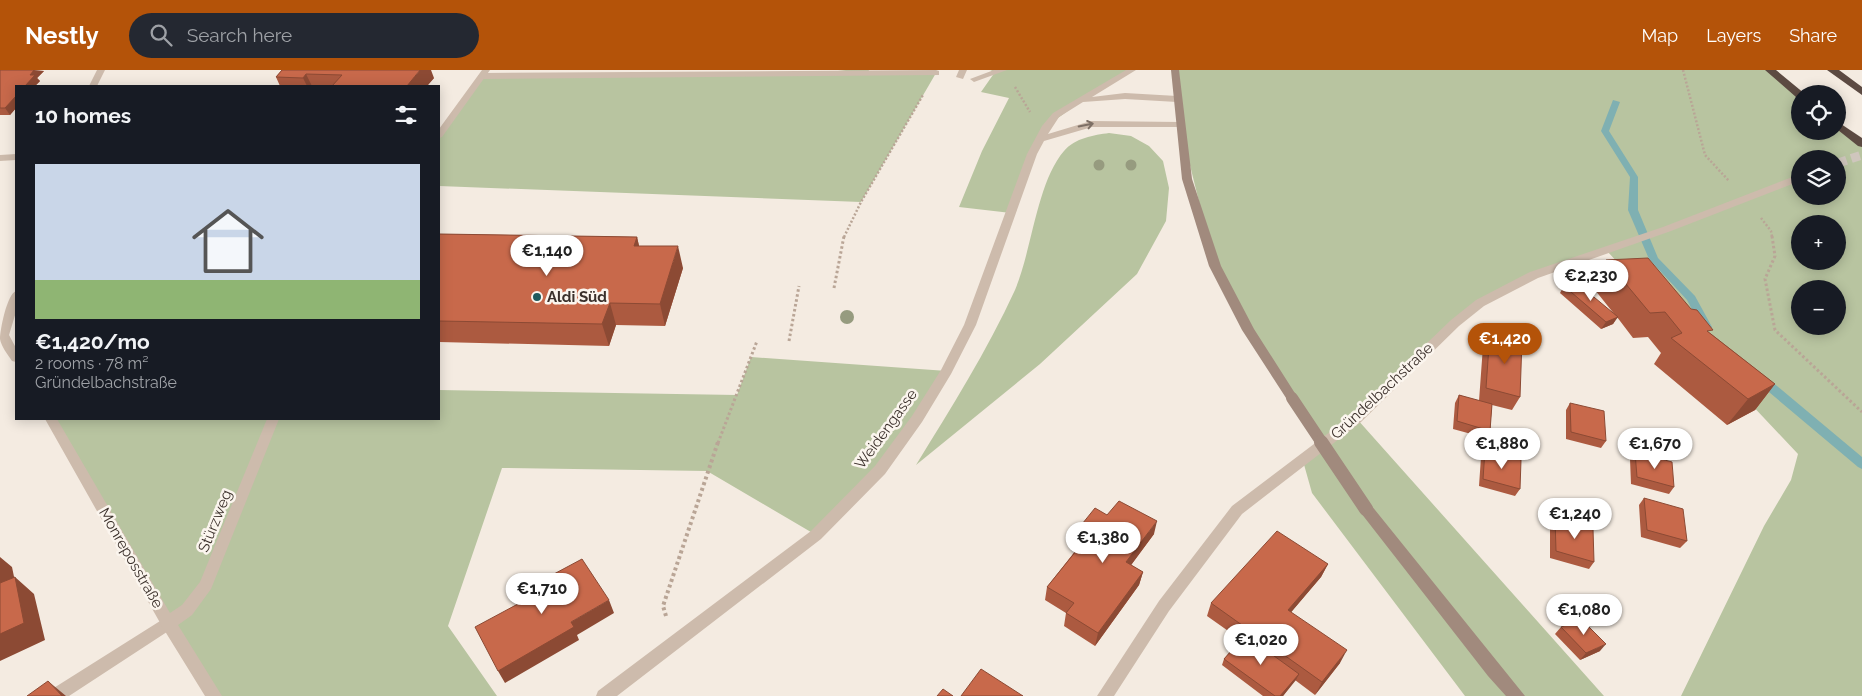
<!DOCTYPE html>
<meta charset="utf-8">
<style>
:root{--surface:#171b24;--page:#242831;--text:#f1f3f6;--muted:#9ea1a6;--accent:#b45309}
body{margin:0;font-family:Raleway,sans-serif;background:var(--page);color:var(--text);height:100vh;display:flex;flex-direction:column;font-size:19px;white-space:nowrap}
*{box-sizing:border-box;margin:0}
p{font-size:16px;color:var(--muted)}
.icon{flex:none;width:28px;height:28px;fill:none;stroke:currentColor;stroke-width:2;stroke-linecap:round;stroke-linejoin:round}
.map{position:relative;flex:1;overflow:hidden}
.sheet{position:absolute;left:15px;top:15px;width:425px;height:335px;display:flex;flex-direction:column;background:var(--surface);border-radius:0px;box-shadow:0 2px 12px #0003}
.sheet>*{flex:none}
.controls{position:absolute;left:1791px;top:15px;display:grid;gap:10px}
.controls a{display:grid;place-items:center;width:55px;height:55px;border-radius:50%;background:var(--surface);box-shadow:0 2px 12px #0003;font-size:25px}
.price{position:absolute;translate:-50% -42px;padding:0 11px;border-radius:18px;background:#fff;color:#222;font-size:16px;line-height:32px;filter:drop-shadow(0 1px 2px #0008)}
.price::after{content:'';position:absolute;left:50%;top:30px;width:15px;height:11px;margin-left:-8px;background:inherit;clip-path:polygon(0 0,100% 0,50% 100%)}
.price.active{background:var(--accent);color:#fff}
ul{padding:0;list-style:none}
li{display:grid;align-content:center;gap:10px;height:265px;padding:0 20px}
li span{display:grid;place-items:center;height:155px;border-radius:0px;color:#555}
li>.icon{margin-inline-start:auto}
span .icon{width:90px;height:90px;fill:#fffc;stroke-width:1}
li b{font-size:21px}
h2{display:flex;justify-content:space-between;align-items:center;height:60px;padding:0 20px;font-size:21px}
header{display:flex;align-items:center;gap:30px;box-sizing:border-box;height:70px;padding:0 25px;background:var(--accent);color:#fff}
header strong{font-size:24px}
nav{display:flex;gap:28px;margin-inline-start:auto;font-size:18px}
.search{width:350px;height:45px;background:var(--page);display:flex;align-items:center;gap:12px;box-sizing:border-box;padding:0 18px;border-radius:28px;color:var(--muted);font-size:19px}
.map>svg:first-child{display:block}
</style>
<header>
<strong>Nestly</strong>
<div class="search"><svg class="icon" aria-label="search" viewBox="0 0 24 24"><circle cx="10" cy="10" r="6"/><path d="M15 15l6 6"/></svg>Search here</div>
<nav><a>Map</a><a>Layers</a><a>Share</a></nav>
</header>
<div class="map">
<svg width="1862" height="626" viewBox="0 0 1862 626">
<rect width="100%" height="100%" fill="#f4ebe1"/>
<path fill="#b8c4a0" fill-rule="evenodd" d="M838 0H869L868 3H936L861 132 439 116V65L482 6 862 3Z
M990 0H1132L1095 21 1047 56 1011 143 959 137 982 81 1009 28 981 22 995 2Z
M1175 0H1770L1800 25V61H1838V55L1862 72V626H1681L1764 456 1791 410 1798 384 1606 180 1534 205 1480 233 1357 349 1604 626H1465L1312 423 1303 391 1327 373 1292 328 1215 196 1180 55ZM1800 89H1838V126H1800ZM1800 154H1838V191H1800ZM1800 219H1838V256H1800Z
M1109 63 1131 66 1149 76 1163 91 1169 118 1166 151 1137 204 1040 294 916 395C951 338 987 281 1015 220 1032 180 1037 112 1064 81 1075 68 1094 65 1109 63Z
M751 287 947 301 917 349 816 465 707 401 502 398 448 556 497 626H214L168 553 51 349H439V320L737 325Z"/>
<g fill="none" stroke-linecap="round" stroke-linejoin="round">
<path fill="#7fb0b2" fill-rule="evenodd" d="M1613 30 1620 32 1609 61 1638 107V140L1658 188 1695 226 1712 257 1711 260H1703L1687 230 1649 189 1628 140 1630 107 1601 61Z
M1761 305 1765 306 1862 387V399L1858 397 1757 312 1755 309 1757 306Z"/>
<path stroke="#cfc6bd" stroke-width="9" stroke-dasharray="9 5" stroke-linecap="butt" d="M1838 93 1862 85"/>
<path stroke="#b9a596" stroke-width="2.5" stroke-dasharray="2 2" stroke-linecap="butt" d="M1683 0 1705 85 1729 111
M1015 17 1030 42
M1761 148 1771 161 1772 167
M844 167 861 132 923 25"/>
<path stroke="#b9a596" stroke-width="3" stroke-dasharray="2.5 2.5" stroke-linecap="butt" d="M1772 166 1775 186 1765 209 1775 260 1862 342
M834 218 844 166
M789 271 799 216
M718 373 757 271"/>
<path stroke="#b9a596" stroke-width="4" stroke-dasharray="3 3" stroke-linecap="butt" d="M666 546 663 536 718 372"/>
<path fill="#cdbbac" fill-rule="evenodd" d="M936 0 939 1V5L482 9 478 6 482 3Z
M959 0H967L963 9 956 7Z
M994 0H1007L974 12 970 9Z
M168 546 173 548 176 553 173 558 69 626H47L49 621Z"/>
<path fill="#cdbbac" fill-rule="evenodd" d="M97 0H105L97 16H89Z
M482 0H490L442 67 439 68V59Z
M16 84V90L0 91V85Z
M1800 104V111L1671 161 1538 208 1484 236 1459 256 1361 352 1242 444 1169 541 1114 626H1097L1159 531 1232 436 1351 346 1451 250 1476 230 1530 202 1663 157Z
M16 221V242L9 265 16 278V292L12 291C8 285 1 276 0 269 0 260 7 224 16 221Z
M45 349H57L170 543 182 535 200 512 267 349H279L211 519 192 545 178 555 222 626H205L163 558Z"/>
<path fill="#cdbbac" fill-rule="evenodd" d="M1126 0H1136L1092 27 1125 23 1177 26 1182 29 1177 32 1125 29 1083 32 1059 47 1048 64 1091 51 1180 52 1183 53V57H1092L1044 71 1037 84 976 255 951 304 922 352 885 404 821 469 617 626H596L598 621 811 461 875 396 912 346 941 300 964 255 1027 84 1042 56 1053 43Z"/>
<path fill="#a18a7d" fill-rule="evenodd" d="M1171 0H1179L1192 109 1221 196 1254 259 1298 328 1296 331H1288L1242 260 1209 196 1182 109Z
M1366 433 1371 435 1525 626H1506L1488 606 1361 443 1359 439 1361 435Z"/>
<path fill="#5c4a42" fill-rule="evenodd" d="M1765 0H1776L1805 24H1800V28L1796 27Z
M1827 0H1839L1862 17V25Z
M1838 52 1862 68V77L1858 76 1838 60Z"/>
<path stroke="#a18a7d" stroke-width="12" d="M1292 328 1322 373"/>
<path stroke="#a18a7d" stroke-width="14" d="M1321 372 1366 439"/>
</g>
<g fill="#969b7f">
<circle cx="1099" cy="95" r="5.5"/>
<circle cx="1131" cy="95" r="5.5"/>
<circle cx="847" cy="247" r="7"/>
</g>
<path fill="#ac5a40" d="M0 0 44 1 37 8 40 11 35 16H16V38L10 45H0Z
M282 0 434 8 427 16H280L276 7Z
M439 164 637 167 639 176 683 198 665 256 616 255 609 276 439 272Z
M1606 190 1710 263 1775 314 1755 340 1727 355 1654 294 1661 283 1648 267 1633 268 1617 247 1613 254 1601 259 1560 223 1564 216 1615 245 1591 215Z
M1490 262 1520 327 1512 340 1492 335 1490 361 1486 368 1453 359 1455 333 1459 325 1479 331 1483 276Z
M1570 333 1606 371 1601 378 1566 369V340Z
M1485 380 1520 419 1515 426 1479 416 1481 387Z
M1635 382 1674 417 1669 424 1631 414 1630 389Z
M1644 428 1687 471 1680 478 1641 467 1639 435Z
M1107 445 1154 464 1131 495 1143 502 1139 515 1095 576 1064 556 1066 543 1045 530 1047 517 1076 480 1072 478 1074 464Z
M1555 448 1594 492 1589 499 1550 488V455Z
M1328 494 1321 507 1291 542 1340 593 1315 625 1295 610 1283 626H1263L1222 595 1224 589 1241 570 1207 546 1211 533Z
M1561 557 1600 581 1580 590 1555 564Z"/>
<path fill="#8c4a34" d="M34 0 44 1 37 8 40 11 35 16H25L30 5Z
M420 0H431L434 8 427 16H407Z
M306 4 312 16H307L303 8Z
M16 26V38L10 45 5 38Z
M637 167 642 189 634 176Z
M678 176 683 198 665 256 660 234Z
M610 233 616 255 609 276 602 254Z
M1618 247 1613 254 1601 259 1606 252Z
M1775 314 1755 340 1727 355 1748 329Z
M1157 451 1154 464 1123 506 1126 492Z
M0 487 12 497 19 531 0 515Z
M1328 494 1321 507 1282 553 1288 540Z
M1143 502 1139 515 1095 576 1098 563Z
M15 507 34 524 45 570 0 591V564Z
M609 530 614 543 577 565 579 570 505 613 498 601 571 552Z
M1606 574 1600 581 1580 590 1586 583Z
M1347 580 1340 593 1315 625 1322 612Z
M1299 604 1296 610 1283 626H1280Z
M48 611 66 626H62Z"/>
<path fill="#c8694b" stroke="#8c4a34" d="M0 0H34L30 5H35L25 16H16V26L5 38H0Z
M282 0H420L407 16H332L342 5 306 4 303 8 276 7Z
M439 164 637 167 634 176H678L660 234 610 233 602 254 439 251Z
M1648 188 1691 239 1697 240 1713 260 1707 261 1775 314 1748 329 1671 268 1682 263 1665 242 1650 243 1606 190Z
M1577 213 1618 247 1606 252 1564 216Z
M1490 262 1522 270 1520 327 1486 318Z
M1459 325 1492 334 1490 361 1457 351Z
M1570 333 1604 341 1606 371 1571 362Z
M1485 380 1521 390 1520 419 1483 409Z
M1635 382 1672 392 1674 417 1637 407Z
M1644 428 1683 439 1687 471 1647 460Z
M1119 431 1157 451 1126 492 1143 502 1098 563 1066 543 1074 533 1047 517 1085 470 1074 464 1095 438 1107 445Z
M1555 448 1593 459 1594 492 1556 481Z
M1277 461 1328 494 1288 540 1347 580 1322 612 1211 533Z
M582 489 609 530 571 552 574 557 498 601 475 557 544 520 539 512Z
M15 507 24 553 0 564V513Z
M1581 549 1606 574 1586 583 1561 557Z
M1245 565 1299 604 1280 626H1275L1224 589Z
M981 599 1023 626H961Z
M48 611 62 626H27Z
M943 619 953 626H937Z"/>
<defs><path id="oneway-shaft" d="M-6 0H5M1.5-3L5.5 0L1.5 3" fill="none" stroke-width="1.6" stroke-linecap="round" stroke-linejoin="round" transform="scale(1.25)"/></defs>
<use stroke="#7d6f65" href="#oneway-shaft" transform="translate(1086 55) rotate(-11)"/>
<circle fill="#1f5a5e" stroke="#fbf5ee" stroke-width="2" cx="537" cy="227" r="5"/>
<g text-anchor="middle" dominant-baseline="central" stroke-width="5" stroke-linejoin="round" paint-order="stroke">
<g font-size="15" font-weight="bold" fill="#3b302b" stroke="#fbf5ee" text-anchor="start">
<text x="547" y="227">Aldi Süd</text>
</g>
<g font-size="15" fill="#3b302b" stroke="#fbf5ee">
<text transform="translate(1382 321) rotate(-43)">Gründelbachstraße</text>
<text transform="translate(886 359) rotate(-54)">Weidengasse</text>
<text transform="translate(215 451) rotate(-68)">Stürzweg</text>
<text transform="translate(131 488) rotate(60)">Monreposstraße</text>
</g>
</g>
</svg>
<div class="controls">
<a><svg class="icon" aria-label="locate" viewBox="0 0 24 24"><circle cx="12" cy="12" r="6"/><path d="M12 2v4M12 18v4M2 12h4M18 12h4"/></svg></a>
<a><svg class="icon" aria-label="layers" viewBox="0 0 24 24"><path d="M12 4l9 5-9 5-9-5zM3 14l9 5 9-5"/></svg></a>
<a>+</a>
<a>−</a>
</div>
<b class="price" style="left:547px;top:207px">€1,140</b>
<b class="price" style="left:1591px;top:232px">€2,230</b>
<b class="price active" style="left:1505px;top:295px">€1,420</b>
<b class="price" style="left:1502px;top:400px">€1,880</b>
<b class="price" style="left:1655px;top:400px">€1,670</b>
<b class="price" style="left:1575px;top:470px">€1,240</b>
<b class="price" style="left:1103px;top:494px">€1,380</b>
<b class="price" style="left:542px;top:545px">€1,710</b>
<b class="price" style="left:1584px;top:566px">€1,080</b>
<b class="price" style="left:1261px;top:596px">€1,020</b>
<section class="sheet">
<h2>10 homes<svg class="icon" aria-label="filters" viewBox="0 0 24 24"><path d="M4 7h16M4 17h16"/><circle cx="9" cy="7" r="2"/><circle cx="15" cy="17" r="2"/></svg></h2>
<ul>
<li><span style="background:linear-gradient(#c9d6e8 75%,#8fb573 0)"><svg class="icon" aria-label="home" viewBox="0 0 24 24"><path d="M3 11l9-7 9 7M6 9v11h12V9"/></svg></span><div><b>€1,420/mo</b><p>2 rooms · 78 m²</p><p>Gründelbachstraße</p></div></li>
</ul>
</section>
</div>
